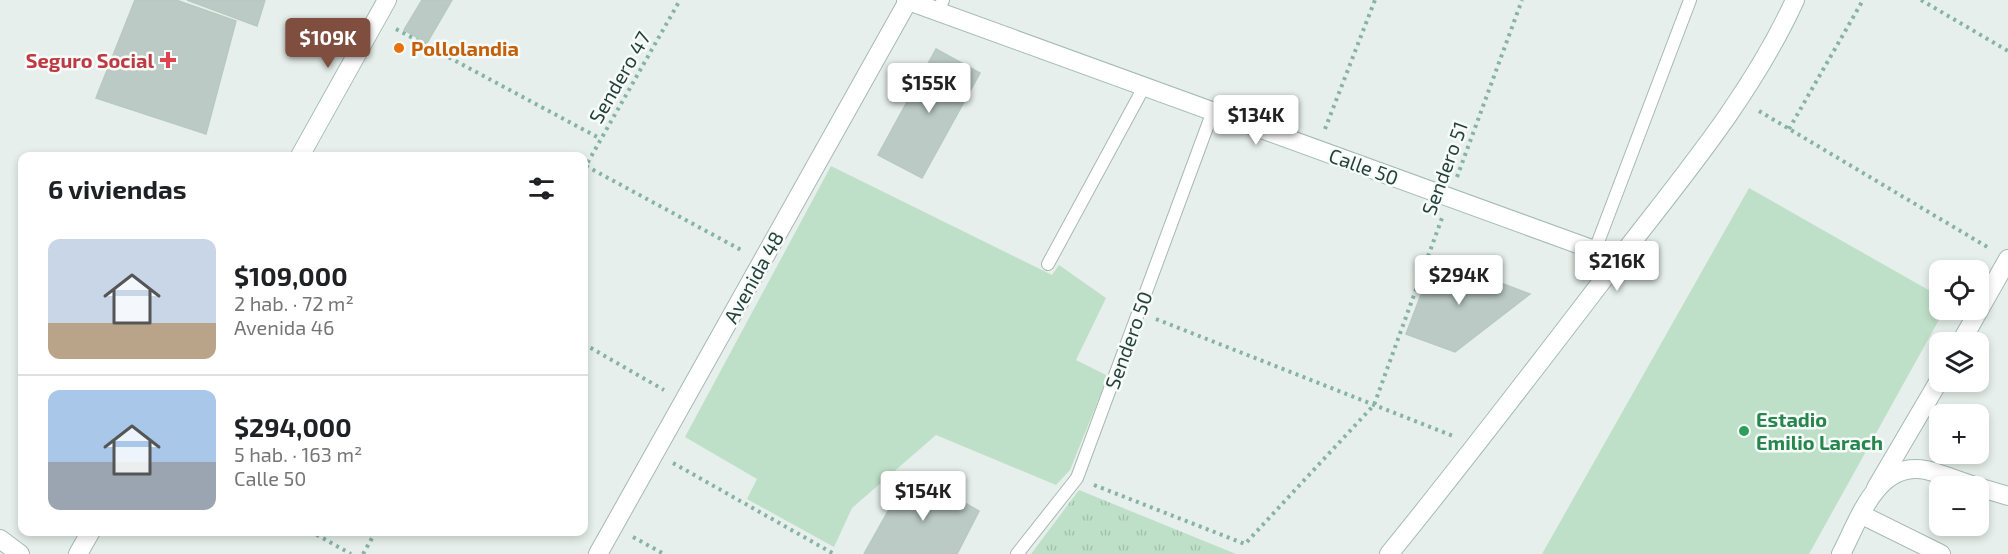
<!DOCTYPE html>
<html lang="es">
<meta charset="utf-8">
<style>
:root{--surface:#fff;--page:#f6f6f6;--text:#202124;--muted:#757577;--line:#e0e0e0;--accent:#7f4e3f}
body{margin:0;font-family:"Exo 2",sans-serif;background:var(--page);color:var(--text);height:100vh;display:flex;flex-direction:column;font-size:22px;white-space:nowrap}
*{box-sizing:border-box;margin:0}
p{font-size:20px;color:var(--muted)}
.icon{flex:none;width:33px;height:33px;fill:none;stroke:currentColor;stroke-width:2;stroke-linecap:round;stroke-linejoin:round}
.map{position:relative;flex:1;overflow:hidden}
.details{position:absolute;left:18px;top:152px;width:570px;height:384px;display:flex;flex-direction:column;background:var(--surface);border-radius:12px;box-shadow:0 3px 9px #0003}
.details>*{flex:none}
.buttons{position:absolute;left:1929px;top:260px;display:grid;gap:12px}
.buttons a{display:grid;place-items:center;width:60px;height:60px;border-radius:12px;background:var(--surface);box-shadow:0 3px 9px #0003;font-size:30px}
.price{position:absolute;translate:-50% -51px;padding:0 14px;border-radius:6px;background:#fff;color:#222;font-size:20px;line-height:39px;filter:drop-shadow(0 2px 3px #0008)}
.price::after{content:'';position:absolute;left:50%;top:36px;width:18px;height:14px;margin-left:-9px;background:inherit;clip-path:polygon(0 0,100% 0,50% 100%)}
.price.on{background:var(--accent);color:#fff}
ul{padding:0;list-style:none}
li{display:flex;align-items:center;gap:18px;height:150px;padding:0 30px}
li+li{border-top:2px solid var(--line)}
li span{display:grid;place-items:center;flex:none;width:168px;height:120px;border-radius:12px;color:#555}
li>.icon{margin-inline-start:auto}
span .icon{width:72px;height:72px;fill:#fffc;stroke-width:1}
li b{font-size:26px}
h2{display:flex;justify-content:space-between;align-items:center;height:72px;padding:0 30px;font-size:26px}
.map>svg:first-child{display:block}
</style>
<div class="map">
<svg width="2008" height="554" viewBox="0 0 2008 554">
<defs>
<pattern id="park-tufts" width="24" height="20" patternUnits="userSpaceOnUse" patternTransform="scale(1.5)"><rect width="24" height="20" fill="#bfe0c8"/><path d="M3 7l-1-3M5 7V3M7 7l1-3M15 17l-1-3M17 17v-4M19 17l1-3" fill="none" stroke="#a4c1ad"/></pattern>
</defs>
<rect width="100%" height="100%" fill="#e6efeb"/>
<path fill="#bfe0c8" d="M831 166 1052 275 1059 265 1106 298 1076 360 1108 376 1070 470 1056 485 936 435 852 508 834 547 747 499 757 479 685 437Z
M1749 188 1939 296 1940 309H1945L1809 554H1542Z"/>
<path fill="url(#park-tufts)" d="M1079 490 1236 554H1031Z"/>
<path fill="#bbcac4" stroke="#b8c9c2" stroke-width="1.5" d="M135 0H176L236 21 206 134 96 98Z
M187 0H265L257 26Z
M422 0H452L427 43 404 30Z
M936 49 980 73 922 178 878 155Z
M1435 258 1530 294 1455 352 1406 334Z
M910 472 979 511 957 554H864Z"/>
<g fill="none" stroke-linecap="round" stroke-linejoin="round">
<g stroke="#a8b8b2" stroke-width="14">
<path id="lane" d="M938 11 943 0
M1595 250 1690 0
M1048 264 1144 87
M1017 554 1077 478 1213 111"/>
</g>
<g stroke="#a8b8b2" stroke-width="20">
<path id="street" d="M1961 342 2008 259
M1876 488 1940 379
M1862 515 1941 554
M598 554 908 1"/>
</g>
<g stroke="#a4bbb3" stroke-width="20">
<path id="secondary" d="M906 0 1619 259
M300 156 387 0
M1978 487 2008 496
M0 539 20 554
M78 554 91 531
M1389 554C1468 457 1543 358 1619 259 1683 176 1751 96 1795 0
M1841 554C1859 520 1877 460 1926 470 1942 474 1959 481 1975 486"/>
</g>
<path stroke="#86b3a5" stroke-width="4" stroke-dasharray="3 4.5" stroke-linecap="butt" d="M1921 0 2008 51
M396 29 601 139
M1759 111 1989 248
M1325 129 1375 0
M1789 129 1863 0
M586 166 743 251
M584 169 680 0
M1457 177 1522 0
M1156 319 1453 436
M584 344 664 390
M673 463 834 554
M1094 485 1245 544 1374 405 1442 218
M310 531 351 554
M633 537 664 554
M363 554 376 531"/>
<use href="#lane" stroke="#fff" stroke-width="12"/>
<use href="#street" stroke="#fff" stroke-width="18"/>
<use href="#secondary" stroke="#fff" stroke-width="18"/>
</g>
<circle fill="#e8710a" stroke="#f7fbf9" stroke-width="2" cx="399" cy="48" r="6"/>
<path fill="#e0444e" stroke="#f7fbf9" stroke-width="2" d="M165 51h6v6h6v6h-6v6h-6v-6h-6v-6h6z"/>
<circle fill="#2e9e5b" stroke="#f7fbf9" stroke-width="2" cx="1744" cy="431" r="6"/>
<g text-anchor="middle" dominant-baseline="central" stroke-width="5" stroke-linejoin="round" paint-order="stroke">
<g font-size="20" font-weight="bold" fill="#c56008" stroke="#f7fbf9" text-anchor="start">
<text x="411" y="48">Pollolandia</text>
</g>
<g font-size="20" font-weight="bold" fill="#be3a42" stroke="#f7fbf9" text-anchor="end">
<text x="154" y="60">Seguro Social</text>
</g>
<g font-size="20" fill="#24423a" stroke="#f7fbf9">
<text transform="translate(619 77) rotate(-60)">Sendero 47</text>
<text transform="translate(1364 166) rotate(20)">Calle 50</text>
<text transform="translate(1444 168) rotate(-70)">Sendero 51</text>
<text transform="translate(753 277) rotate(-61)">Avenida 48</text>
<text transform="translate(1128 340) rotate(-70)">Sendero 50</text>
</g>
<g font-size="20" font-weight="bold" fill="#27864d" stroke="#f7fbf9" text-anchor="start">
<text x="1756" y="419">Estadio<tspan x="1756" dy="23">Emilio Larach</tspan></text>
</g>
</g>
</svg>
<div class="buttons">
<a><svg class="icon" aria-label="locate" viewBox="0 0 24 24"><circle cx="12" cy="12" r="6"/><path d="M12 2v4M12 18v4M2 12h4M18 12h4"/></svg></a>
<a><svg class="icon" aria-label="layers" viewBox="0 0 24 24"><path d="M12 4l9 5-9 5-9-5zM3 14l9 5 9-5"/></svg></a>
<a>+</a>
<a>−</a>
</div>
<b class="price on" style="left:328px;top:69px">$109K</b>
<b class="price" style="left:929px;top:114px">$155K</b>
<b class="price" style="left:1256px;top:146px">$134K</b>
<b class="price" style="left:1617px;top:292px">$216K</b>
<b class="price" style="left:1459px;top:306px">$294K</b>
<b class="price" style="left:923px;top:522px">$154K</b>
<section class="details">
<h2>6 viviendas<svg class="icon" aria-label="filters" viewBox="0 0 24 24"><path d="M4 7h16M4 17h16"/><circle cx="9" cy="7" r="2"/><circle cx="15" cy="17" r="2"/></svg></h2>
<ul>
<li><span style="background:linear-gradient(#c9d6e8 70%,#b9a48a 0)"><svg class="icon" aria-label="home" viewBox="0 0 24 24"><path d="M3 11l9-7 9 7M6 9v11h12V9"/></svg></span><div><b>$109,000</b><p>2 hab. · 72 m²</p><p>Avenida 46</p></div></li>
<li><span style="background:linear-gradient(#a9c7e8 60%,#9aa5b1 0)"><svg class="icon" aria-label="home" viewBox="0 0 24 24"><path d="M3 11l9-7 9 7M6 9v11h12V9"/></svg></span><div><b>$294,000</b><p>5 hab. · 163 m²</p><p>Calle 50</p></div></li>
</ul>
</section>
</div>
